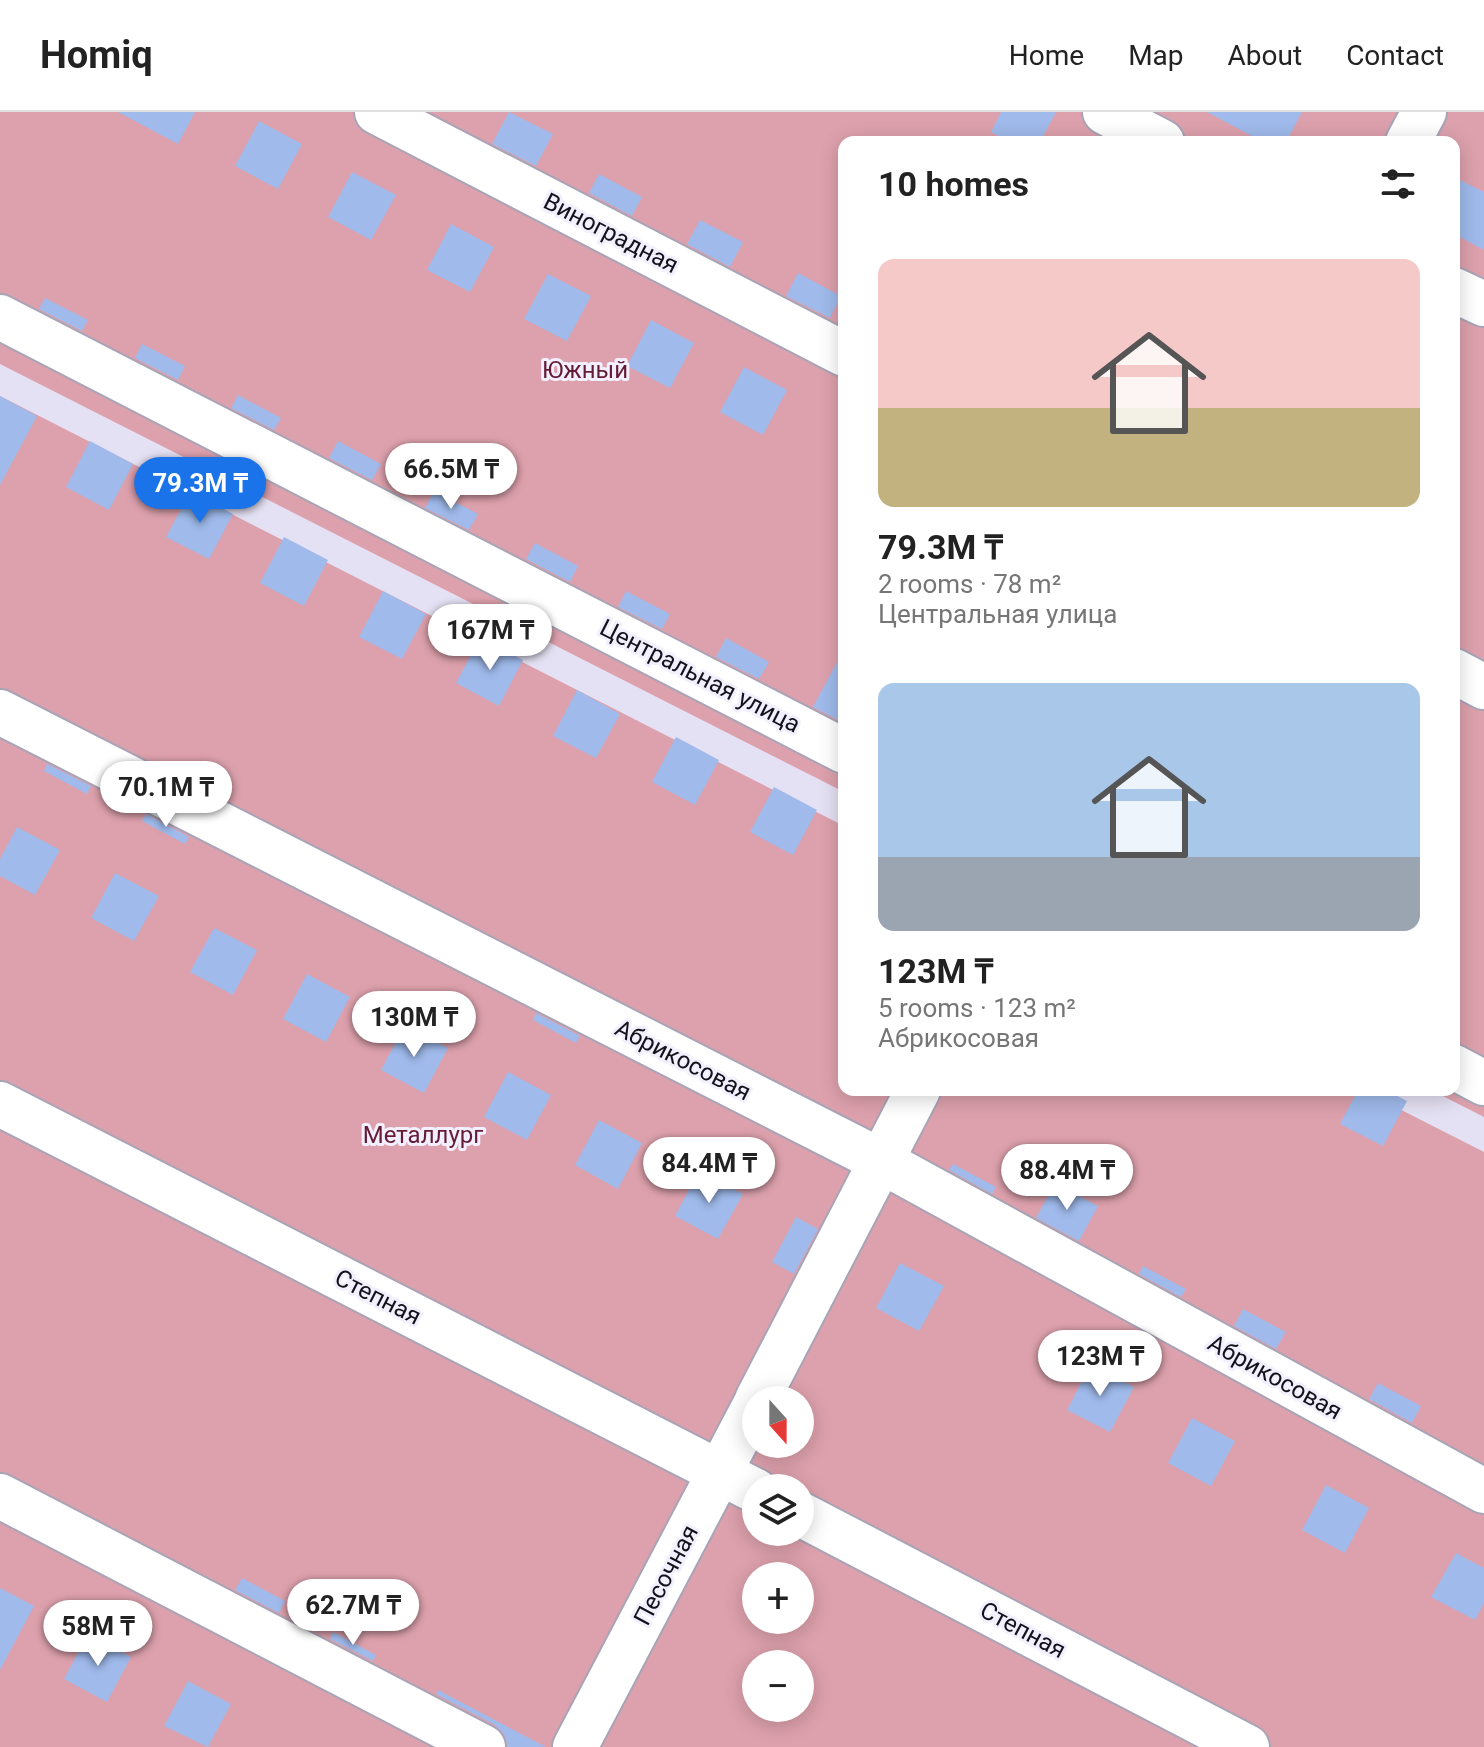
<!DOCTYPE html>
<meta charset="utf-8">
<style>
:root{--surface:#fff;--page:#f2f2f2;--text:#222;--muted:#767676;--line:#e0e0e0;--accent:#1a73e8}
body{margin:0;font-family:Roboto,sans-serif;background:var(--page);color:var(--text);height:100vh;display:flex;flex-direction:column;font-size:30px;white-space:nowrap}
*{box-sizing:border-box;margin:0}
p{font-size:26px;color:var(--muted)}
.icon{flex:none;width:44px;height:44px;fill:none;stroke:currentColor;stroke-width:2;stroke-linecap:round;stroke-linejoin:round}
.map{position:relative;flex:1;overflow:hidden}
.sheet{position:absolute;left:838px;top:24px;width:622px;height:960px;display:flex;flex-direction:column;background:var(--surface);border-radius:16px;box-shadow:0 4px 20px #0003}
.sheet>*{flex:none}
.needle{width:52px;rotate:159deg}
.buttons{position:absolute;left:742px;top:1274px;display:grid;gap:16px}
.buttons a{display:grid;place-items:center;width:72px;height:72px;border-radius:50%;background:var(--surface);box-shadow:0 4px 20px #0003;font-size:40px}
.price{position:absolute;translate:-50% -68px;padding:0 18px;border-radius:28px;background:#fff;color:#222;font-size:26px;line-height:52px;filter:drop-shadow(0 2px 4px #0008)}
.price::after{content:'';position:absolute;left:50%;top:48px;width:24px;height:18px;margin-left:-12px;background:inherit;clip-path:polygon(0 0,100% 0,50% 100%)}
.price.active{background:var(--accent);color:#fff}
ul{padding:0;list-style:none}
li{display:grid;align-content:center;gap:16px;height:424px;padding:0 40px}
li span{display:grid;place-items:center;height:248px;border-radius:16px;color:#555}
li>.icon{margin-inline-start:auto}
span .icon{width:144px;height:144px;fill:#fffc;stroke-width:1}
li b{font-size:34px}
h2{display:flex;justify-content:space-between;align-items:center;height:96px;padding:0 40px;font-size:34px}
header{display:flex;align-items:center;gap:48px;box-sizing:border-box;height:112px;padding:0 40px;background:var(--surface);border-bottom:2px solid var(--line)}
header strong{font-size:38px}
nav{display:flex;gap:44px;margin-inline-start:auto;font-size:28px}
.map>svg:first-child{display:block}
</style>
<header>
<strong>Homiq</strong>
<nav><a>Home</a><a>Map</a><a>About</a><a>Contact</a></nav>
</header>
<div class="map">
<svg width="1484" height="1635" viewBox="0 0 1484 1635">
<rect width="100%" height="100%" fill="#e5e1f4"/>
<path fill="#dda1ad" fill-rule="evenodd" d="M0 0H1484V1005L1431 978H1454V30H844V680L0 252Z
M0 284 844 714V978H1362L1484 1040V1635H0ZM756 1288H800V1332H756ZM756 1376H800V1420H756ZM756 1464H800V1508H756ZM756 1552H800V1596H756Z"/>
<path fill="#9fbaeb" d="M118 0H195L178 32Z
M509 0 553 22 536 54 492 32Z
M1001 0H1056L1040 30H1010L991 20Z
M1207 0H1302L1286 30H1263Z
M259 9 302 32 278 77 235 54Z
M352 60 396 83 371 128 328 105Z
M599 62 642 85 632 104 589 81Z
M1454 65 1484 80V138L1454 122Z
M700 108 743 130 730 155 687 132Z
M451 112 494 135 470 180 427 158Z
M798 161 841 184 830 206 786 184Z
M548 162 591 184 567 229 524 207Z
M45 186 88 208 82 219 39 197Z
M651 208 694 231 670 276 627 254Z
M142 232 185 254 178 268 135 246Z
M744 255 787 278 763 323 720 300Z
M238 283 281 306 274 318 231 296Z
M0 284 37 304 0 373Z
M90 329 133 352 109 398 66 375Z
M338 329 381 352 372 368 329 346Z
M191 379 233 402 209 447 166 425Z
M434 379 478 402 469 418 425 396Z
M284 425 328 448 304 494 260 471Z
M535 431 578 454 570 470 526 447Z
M383 479 426 502 402 547 359 525Z
M626 479 670 502 662 517 618 495Z
M480 526 523 548 499 594 456 571Z
M726 526 769 550 759 567 716 545Z
M844 537V611L813 595Z
M577 578 620 602 596 646 553 624Z
M676 625 719 648 695 693 652 670Z
M47 652 91 674 87 682 44 659Z
M774 675 817 698 793 743 750 720Z
M146 702 189 725 185 732 142 709Z
M17 715 60 738 35 783 0 764V747Z
M115 761 159 784 134 829 91 806Z
M214 816 257 838 233 883 190 860Z
M307 862 350 885 326 930 283 907Z
M536 901 580 924 576 931 533 908Z
M405 913 448 936 424 981 381 958Z
M508 960 551 983 527 1028 484 1005Z
M1358 978H1386L1407 989 1383 1034 1340 1012Z
M599 1008 642 1031 618 1077 575 1053Z
M953 1052 996 1075 992 1082 949 1058Z
M699 1059 743 1082 718 1127 675 1104Z
M1055 1071 1098 1094 1079 1129 1036 1106Z
M796 1105 818 1117 794 1162 772 1150Z
M900 1151 944 1174 919 1219 876 1196Z
M1143 1154 1186 1177 1181 1185 1139 1162Z
M1243 1197 1286 1220 1276 1237 1234 1214Z
M1091 1252 1134 1275 1110 1320 1067 1298Z
M1378 1271 1421 1294 1412 1311 1369 1287Z
M1192 1306 1235 1329 1211 1374 1168 1351Z
M1326 1373 1369 1396 1345 1441 1302 1418Z
M1456 1441 1484 1456V1491L1475 1508 1431 1485Z
M242 1466 285 1489 279 1501 235 1478Z
M0 1476 34 1494 0 1558Z
M333 1520 376 1543 373 1549 330 1527Z
M88 1522 131 1545 107 1590 64 1567Z
M188 1569 231 1592 208 1635 164 1614Z
M438 1578 546 1635H508L504 1622 495 1613 436 1582Z"/>
<g fill="none" stroke-linecap="round" stroke-linejoin="round">
<g stroke="#a8a4b6" stroke-width="48">
<path id="minor" d="M377 0 844 242
M1105 0 1162 30
M1408 30 1424 0
M1454 178 1484 192
M0 205 844 639
M1454 559 1484 575
M0 600 879 1048 1484 1379
M1454 955 1484 971
M0 992 756 1379
M757 1288 918 978
M0 1384 483 1635
M800 1402 1247 1635
M575 1635 756 1291"/>
</g>
<use href="#minor" stroke="#fff" stroke-width="44"/>
</g>
<g text-anchor="middle" dominant-baseline="central" stroke-width="6" stroke-linejoin="round" paint-order="stroke">
<g font-size="24" fill="#141219" stroke="#f2effe">
<text transform="translate(611 121) rotate(27)">Виноградная</text>
<text transform="translate(700 564) rotate(27)">Центральная улица</text>
<text transform="translate(683 948) rotate(27)">Абрикосовая</text>
<text transform="translate(378 1185) rotate(27)">Степная</text>
<text transform="translate(1275 1265) rotate(29)">Абрикосовая</text>
<text transform="translate(666 1463) rotate(-62)">Песочная</text>
<text transform="translate(1023 1518) rotate(28)">Степная</text>
</g>
<g font-size="24" fill="#651b33" stroke="#f2effe">
<text x="585" y="258">Южный</text>
<text x="423" y="1023">Металлург</text>
</g>
</g>
</svg>
<div class="buttons">
<a><svg class="needle" viewBox="-14 -14 28 28"><path d="M0-13l5 13h-10z" fill="#e53935"/><path d="M0 13l5-13h-10z" fill="#767676"/></svg></a>
<a><svg class="icon" aria-label="layers" viewBox="0 0 24 24"><path d="M12 4l9 5-9 5-9-5zM3 14l9 5 9-5"/></svg></a>
<a>+</a>
<a>−</a>
</div>
<b class="price" style="left:451px;top:399px">66.5M ₸</b>
<b class="price active" style="left:200px;top:413px">79.3M ₸</b>
<b class="price" style="left:490px;top:560px">167M ₸</b>
<b class="price" style="left:166px;top:717px">70.1M ₸</b>
<b class="price" style="left:414px;top:947px">130M ₸</b>
<b class="price" style="left:709px;top:1093px">84.4M ₸</b>
<b class="price" style="left:1067px;top:1100px">88.4M ₸</b>
<b class="price" style="left:1100px;top:1286px">123M ₸</b>
<b class="price" style="left:353px;top:1535px">62.7M ₸</b>
<b class="price" style="left:98px;top:1556px">58M ₸</b>
<section class="sheet">
<h2>10 homes<svg class="icon" aria-label="filters" viewBox="0 0 24 24"><path d="M4 7h16M4 17h16"/><circle cx="9" cy="7" r="2"/><circle cx="15" cy="17" r="2"/></svg></h2>
<ul>
<li><span style="background:linear-gradient(#f6c9c9 60%,#c2b280 0)"><svg class="icon" aria-label="home" viewBox="0 0 24 24"><path d="M3 11l9-7 9 7M6 9v11h12V9"/></svg></span><div><b>79.3M ₸</b><p>2 rooms · 78 m²</p><p>Центральная улица</p></div></li>
<li><span style="background:linear-gradient(#a9c7e8 70%,#9aa5b1 0)"><svg class="icon" aria-label="home" viewBox="0 0 24 24"><path d="M3 11l9-7 9 7M6 9v11h12V9"/></svg></span><div><b>123M ₸</b><p>5 rooms · 123 m²</p><p>Абрикосовая</p></div></li>
</ul>
</section>
</div>
